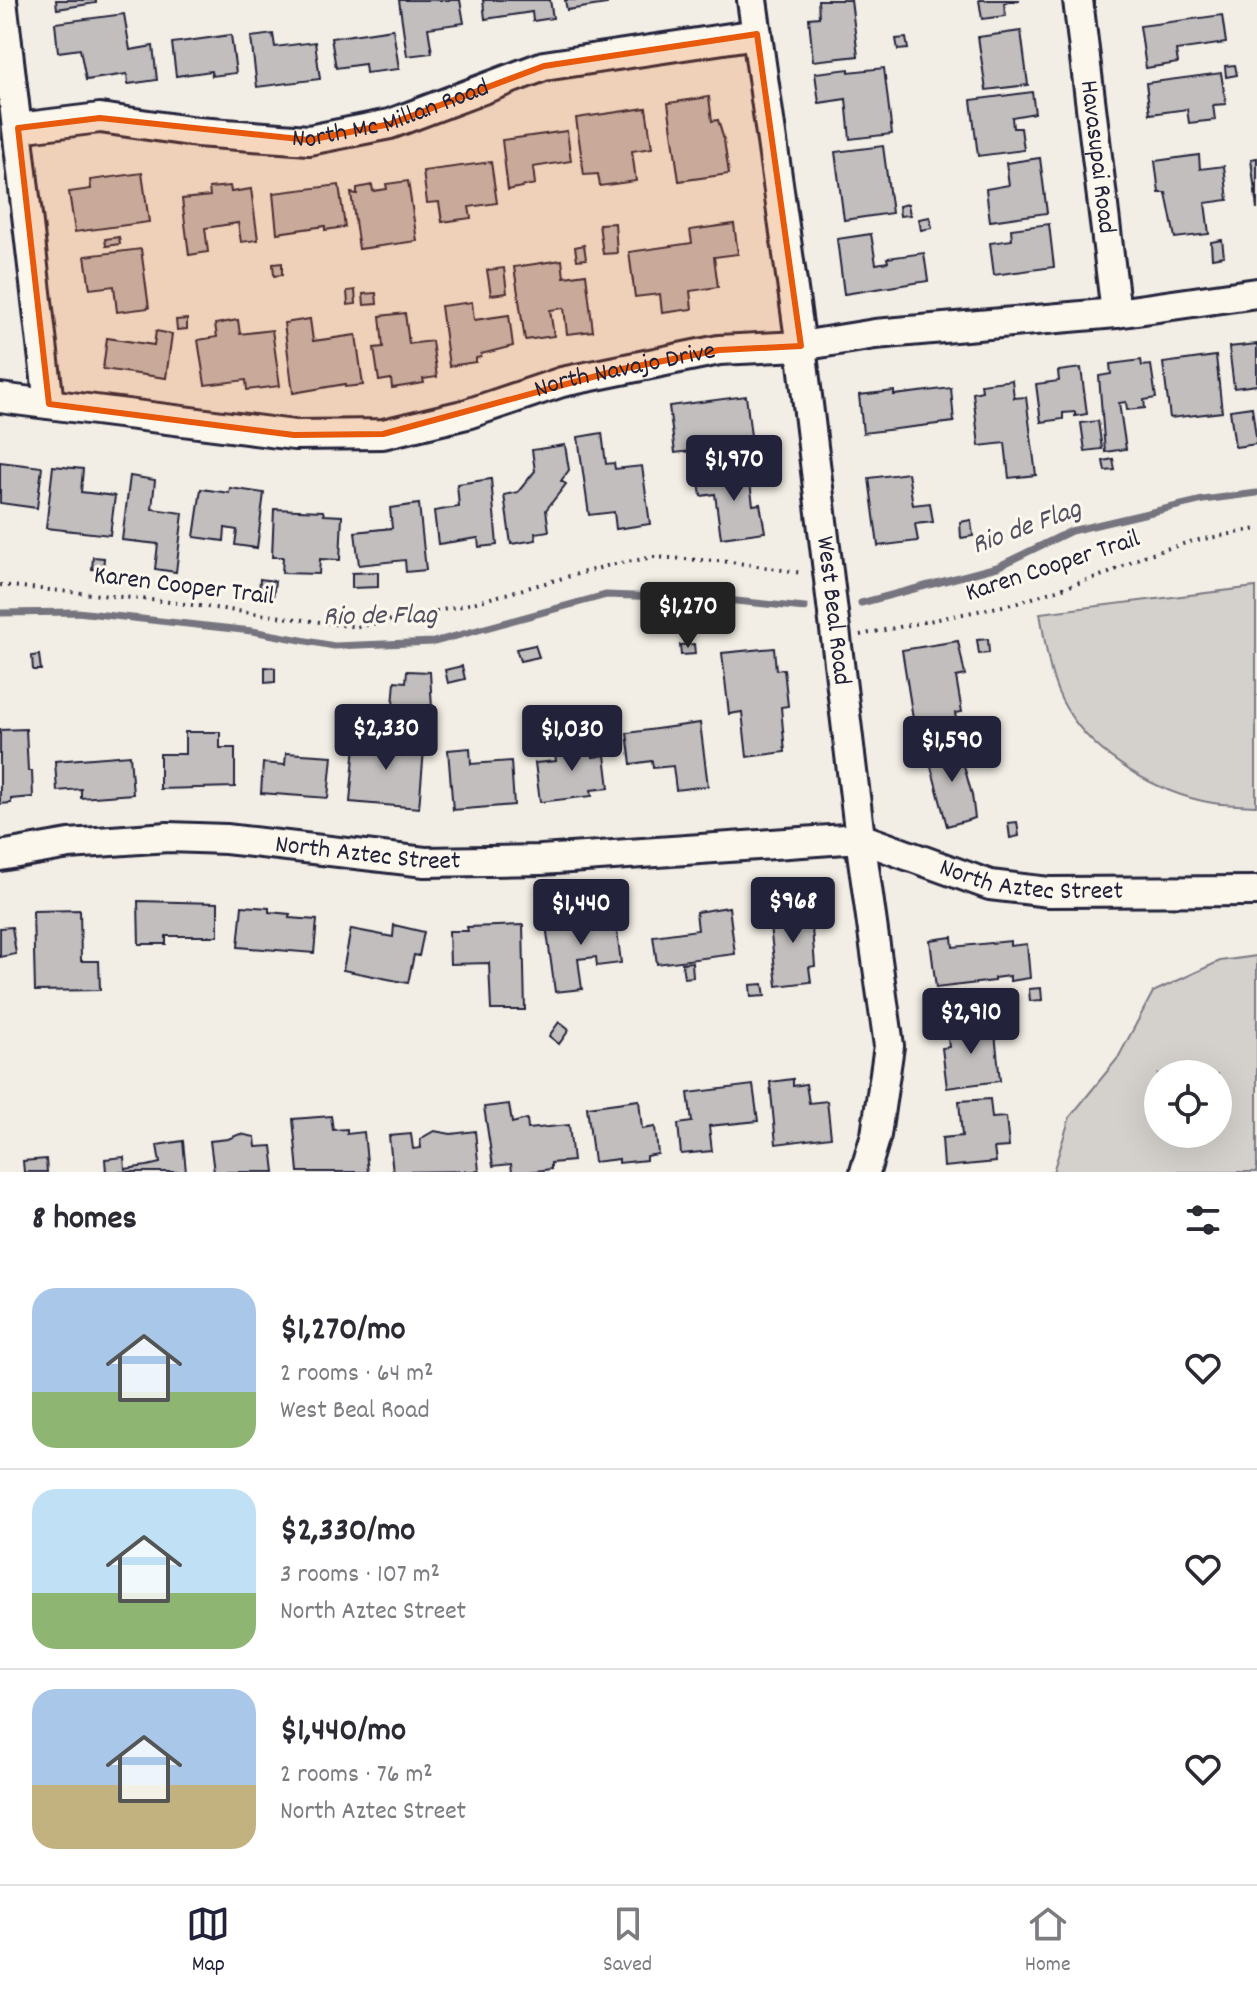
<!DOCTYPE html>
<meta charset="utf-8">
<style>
:root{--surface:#fff;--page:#f2f2f3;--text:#2b2b33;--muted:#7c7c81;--line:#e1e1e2;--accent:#22223b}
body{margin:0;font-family:Dekko,sans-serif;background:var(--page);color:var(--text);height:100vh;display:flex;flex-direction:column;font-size:30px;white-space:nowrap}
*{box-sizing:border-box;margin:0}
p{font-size:26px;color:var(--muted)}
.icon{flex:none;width:44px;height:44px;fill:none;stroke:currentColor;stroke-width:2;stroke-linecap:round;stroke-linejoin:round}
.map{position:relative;height:1172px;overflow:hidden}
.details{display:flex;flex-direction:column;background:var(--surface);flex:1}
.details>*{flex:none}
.tools{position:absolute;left:1144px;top:1060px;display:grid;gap:16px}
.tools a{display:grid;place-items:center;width:88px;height:88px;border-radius:50%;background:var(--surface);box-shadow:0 8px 32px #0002;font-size:40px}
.price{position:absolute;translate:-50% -68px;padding:0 18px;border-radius:8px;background:var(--accent);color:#fff;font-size:26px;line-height:52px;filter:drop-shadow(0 2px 4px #0008)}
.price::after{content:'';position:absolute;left:50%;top:48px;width:24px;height:18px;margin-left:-12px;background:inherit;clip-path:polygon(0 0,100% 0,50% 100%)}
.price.selected{background:#222;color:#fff}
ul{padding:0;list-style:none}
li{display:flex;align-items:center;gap:24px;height:200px;padding:0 32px}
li+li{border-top:2px solid var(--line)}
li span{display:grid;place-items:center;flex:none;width:224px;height:160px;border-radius:24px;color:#555}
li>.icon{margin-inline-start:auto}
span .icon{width:96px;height:96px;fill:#fffc;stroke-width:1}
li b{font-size:34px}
h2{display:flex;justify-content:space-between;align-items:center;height:96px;padding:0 32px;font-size:34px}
.dock{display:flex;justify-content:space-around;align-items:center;height:112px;border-top:2px solid var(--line);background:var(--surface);font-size:22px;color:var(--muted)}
.dock a{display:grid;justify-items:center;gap:4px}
.dock .selected{color:var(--accent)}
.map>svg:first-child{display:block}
</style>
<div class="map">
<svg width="1257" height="1172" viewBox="0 0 1257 1172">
<rect width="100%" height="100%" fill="#f2eee5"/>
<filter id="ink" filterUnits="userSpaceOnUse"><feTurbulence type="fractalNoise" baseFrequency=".0125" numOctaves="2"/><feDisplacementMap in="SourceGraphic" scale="16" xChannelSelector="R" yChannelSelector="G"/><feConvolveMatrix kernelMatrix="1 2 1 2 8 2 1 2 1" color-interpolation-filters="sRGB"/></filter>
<g filter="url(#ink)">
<path fill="#d4d1cc" stroke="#7b7a84" stroke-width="2" fill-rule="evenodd" d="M1256 587V806C1242 805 1227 805 1213 803 1158 794 1094 756 1066 708 1049 680 1046 646 1040 613Z
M1257 956V1172H1053L1070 1117 1118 1058 1153 992 1220 961ZM1218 1074V1134H1158V1074Z"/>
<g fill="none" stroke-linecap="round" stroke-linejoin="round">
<path stroke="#76747f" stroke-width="7" d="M861 603 997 567 1071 531 1203 500 1257 493
M0 613 77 612 252 631 334 646 434 642 606 595 716 599 805 608"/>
</g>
<path fill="#c2bebe" stroke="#22223b" stroke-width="2" d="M56 0H96V3L57 9Z
M399 0H460L464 23 428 28 432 53 407 56Z
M483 0H550L553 18 533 21 532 12 485 19Z
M565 0H607V4L567 10Z
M818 0H851L858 56 813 61 809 18 819 17Z
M979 0H1020L1004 3 1006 16 982 19Z
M124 14 130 50 153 46 157 80 128 84 127 74 86 80 80 49 58 52 55 23Z
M1222 15 1226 43 1176 50 1178 63 1146 68 1140 26Z
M393 29 399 69 366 73 365 64 336 68 331 38Z
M1021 31 1028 85 986 90 978 37Z
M273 34 275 47 315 42 320 79 257 87 251 37Z
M231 35 236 73 212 76 211 71 176 76 172 43Z
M906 38 908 49 898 50 896 39Z
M1235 65 1237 75 1226 77 1225 66Z
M884 68 892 134 850 139 846 99 819 103 815 73 849 69V72Z
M1221 73 1226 104 1213 105 1215 120 1189 123 1187 109 1150 114 1146 83Z
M1032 92 1035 113 1012 117 1013 128H1021L1024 150 978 156 971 100Z
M709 97 712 121 718 120 724 140 729 174 679 181 668 103Z
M646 108 652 148 632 151 636 181 600 186 598 174 584 175 576 118Z
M567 131 571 161 533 167 535 184 508 190 502 140Z
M883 146 892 213 844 220 835 152Z
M1199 155 1200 169 1224 166 1228 200 1205 203 1209 234 1175 238 1166 193H1159L1155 161Z
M1040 158 1047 213 990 221 986 189 1009 185 1006 163Z
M1257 158V209L1251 159Z
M491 162 497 203 469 207 471 218 442 222 439 202 427 203 423 171Z
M142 173 149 222 75 232 69 192 91 189 90 180Z
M408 181 417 241 359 249 351 193 357 194V188L372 185 373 191 387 189 386 184Z
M339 185 345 227 325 230V226L277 233 273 193Z
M230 186 231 192 251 189 258 240 241 242 238 223 205 228 208 252 189 255 182 199 210 196 209 188Z
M908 204 910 215 900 216 899 206Z
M930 217 932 228 921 230 919 219Z
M615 223 617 253 603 254 599 224Z
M734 224 738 254 714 257 718 287 690 291 692 309 662 313 660 294 635 297 629 252 692 243 690 230Z
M1049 224 1054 267 994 275 990 243 1012 240 1011 229Z
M871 234 876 264 888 262 887 258 924 253 928 281 844 294 837 239Z
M119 237 120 244 106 246 105 239Z
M1222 240 1224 256 1212 258 1211 242Z
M584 245 586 259 577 260 575 247Z
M141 249 149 308 117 312 114 286 90 289 85 256Z
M562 260 564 277 586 274 593 331 567 334 564 308 550 310 554 336 525 340 514 267Z
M282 263V275L274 276 273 264Z
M504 268 507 293 491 295 487 270Z
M355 290 356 304 348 305 347 291Z
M376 293 377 304 364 305 363 294Z
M472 302 474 320 509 315 513 346 481 354V357L476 358V362L449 366 441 306Z
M405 313 409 344 432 341 437 377 423 379 424 383 392 388 391 379 379 381 374 348 383 347 380 316Z
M187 319V329L177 330 176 320Z
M310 319 313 341 356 335 363 385 345 387V384L293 393 284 323Z
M238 320 240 334 272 330 280 386 247 390 246 380 205 385 198 340 217 337 215 324Z
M156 331 172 334 166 378 103 369 107 338 154 345Z
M1257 344V385L1234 388 1229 347Z
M1216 356 1222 412 1170 418 1163 363Z
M1141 360 1142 366 1151 365 1156 398 1144 400 1145 408 1127 410 1126 402 1119 403 1126 449 1105 452 1099 376 1111 374 1110 364Z
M1081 368 1087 414 1075 416V412L1063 413V419L1041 422 1036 384 1059 381 1058 371Z
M1012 380 1014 398 1026 397 1036 475 1009 478 1005 443 979 446 973 393 982 391 981 384Z
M951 388 954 422 863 433 859 395 894 391V395Z
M746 396 752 444 675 453 669 406Z
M1252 407 1257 444 1235 447 1230 410Z
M1098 421 1102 449 1085 451 1081 423Z
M602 433 606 464 614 463 615 469 642 466 650 524 616 529 614 512 589 515 578 437Z
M565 445 569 470 561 481 566 484 546 510 549 531 535 533 536 540 511 544 504 495 518 492 535 471 532 450Z
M1113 459 1115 470 1105 471 1103 461Z
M0 462 42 467 37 508 0 503Z
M53 466 83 469 81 492 115 496 110 535 46 528Z
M748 468 753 505 760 504 765 532 721 538 715 494 701 496 698 476Z
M908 473 913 505 930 503 933 522 915 524 918 541 878 546 869 478Z
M130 476 155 480 152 509 183 513 176 572 155 569 158 544 122 540Z
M491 479 497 545 479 547 478 538 438 544 434 511 459 507 457 484Z
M230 488 264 493 257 548 235 545 237 530 225 528 224 541 194 537 201 489 229 493Z
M419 504 426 570 406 572 405 560 359 565 355 532 392 528 390 508Z
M274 509 323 511 324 515 342 516 340 560 320 559 319 574 282 573 283 557H272Z
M971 520 973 536 961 538 960 522Z
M93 557 104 558 103 570 92 569Z
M378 572V587L352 588V573Z
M260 579 275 581 273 598 259 596Z
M988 639 989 653 979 654 977 640Z
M958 641 965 675 956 677 962 712 955 713 958 730 916 737 902 650Z
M694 644 695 654 681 655 680 645Z
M535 645 539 657 520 661 516 649Z
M774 648 776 670 784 669 788 706 781 707 785 752 747 757 742 712 729 714 722 653Z
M39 655 41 670H33L32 656Z
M462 666 465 679 448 683 445 670Z
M265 667 275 668V682L265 683Z
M407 671 430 672 432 709 393 706 395 681 406 682Z
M700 723 708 786 676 790 673 766 653 768 652 761 631 764 627 733Z
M26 729 28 771H32L33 797 11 799V803L0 804V730Z
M185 732H220V748H235V787L160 789V754H185Z
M356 733 407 737 406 748 424 750 419 808 350 802Z
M590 735 593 757 605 755 609 788 591 790 592 796 540 802 535 763 556 761 555 753 570 751 568 737Z
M958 744 972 795 975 818 947 826 927 752Z
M470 748 471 764 511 761 514 805 453 810 448 750Z
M286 753 332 756 328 798 261 793 263 763 285 765Z
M130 755 133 794 81 798V789L57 791 55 761Z
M1017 822 1019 836 1010 838 1008 823Z
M138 901 218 903V936H166V944H139Z
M810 903 815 966 809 967 811 982 777 986 770 926 782 925 780 906Z
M242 906 269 908V912L290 914 289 918 317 920 314 953 238 947Z
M729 907 735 954 657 964 653 936 698 930 696 912Z
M80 910 81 961H99L100 990 35 991 33 911Z
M592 915 593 918 615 915 621 963 597 966 596 957 578 959 582 989 555 992 546 925 564 923 563 918Z
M394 925 424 932 419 956 414 955 408 983 343 970 351 929 393 937Z
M523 925 525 1010H491L489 963 450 964 449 931H468L467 927Z
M12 927 16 954 0 957V928Z
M952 937 953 947 1010 941V946L1027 944 1030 978 1010 981V976L994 978V981L936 988 930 940Z
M692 962 693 977 684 978 682 963Z
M763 984 765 996 751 997 750 985Z
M1041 988 1042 1000 1030 1001 1029 989Z
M559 1022 569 1030 559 1044 549 1036Z
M994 1024 1000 1081 947 1088 942 1048 949 1047 947 1029Z
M793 1079V1086L806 1084 809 1103 827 1101 831 1137 776 1144 770 1082Z
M753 1085 758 1121 709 1126 712 1151 681 1154 678 1124 692 1122 688 1093Z
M990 1099 992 1118 1006 1117 1009 1147 994 1148 996 1162 944 1167 942 1138 962 1136 959 1101Z
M639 1100 642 1129 655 1127 658 1154 646 1156V1160L619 1163V1159L594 1162 587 1107Z
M509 1104 512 1123 527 1119 528 1129 569 1125 573 1161 551 1163V1169L528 1172H512L511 1164 493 1166 484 1107Z
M331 1116 333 1130 347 1129V1134L364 1132 368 1172H298L293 1119Z
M434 1131 451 1134 475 1131 479 1171 393 1172 389 1136 411 1134 413 1149 421 1148 420 1139Z
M240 1134 255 1137 256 1147 272 1146 275 1172H214L210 1141 228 1139Z
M183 1141 186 1172H106L105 1159 124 1157 125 1169 147 1166 160 1163 157 1145Z
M46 1159 47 1172H24L23 1161Z"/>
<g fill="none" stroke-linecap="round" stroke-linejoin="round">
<g stroke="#22223b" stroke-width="34">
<g id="street">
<path d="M2 0 49 404"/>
<path id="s1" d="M752 0 801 346 860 838 889 1046 876 1135 865 1172"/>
<path id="s2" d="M1078 0 1116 313"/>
<path id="s3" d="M18 128 100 118 197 132 309 140 390 124 544 66 757 34"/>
<path id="s4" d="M0 398 294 435 383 434 467 414 562 382 719 350 801 346 875 334 1116 313 1257 293"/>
<path id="s5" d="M0 856 69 844 168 837 226 839 425 862 541 860 860 838 990 885 1049 892 1257 891"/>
</g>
</g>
<path stroke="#22223b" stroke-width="4" stroke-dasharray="2 6" stroke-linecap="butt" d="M0 585 162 601 357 627 462 606 610 565 654 557 731 562 802 573
M860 635 1017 603 1109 573 1146 555 1193 541 1257 529"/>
<use href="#street" stroke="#fbf7ec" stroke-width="28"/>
</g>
</g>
<path fill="#e8590c" fill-opacity="0.2" stroke="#e8590c" stroke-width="6" stroke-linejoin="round" d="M757 34 801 346 719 350 622 369 383 434 294 435 49 404 18 128 100 118 309 140 390 124 544 66Z"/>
<g text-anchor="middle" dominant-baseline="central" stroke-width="6" stroke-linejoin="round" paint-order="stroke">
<g font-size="26" fill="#22223b" stroke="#fbf7ec">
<text stroke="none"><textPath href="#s3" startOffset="378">North Mc Millan Road</textPath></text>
<text stroke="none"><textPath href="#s2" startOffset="158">Havasupai Road</textPath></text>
<text stroke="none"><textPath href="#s4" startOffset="636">North Navajo Drive</textPath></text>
<text transform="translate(1053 567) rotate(-18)">Karen Cooper Trail</text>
<text transform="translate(184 587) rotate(7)">Karen Cooper Trail</text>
<text stroke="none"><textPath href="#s1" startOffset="616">West Beal Road</textPath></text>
<text stroke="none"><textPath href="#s5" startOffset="370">North Aztec Street</textPath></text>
<text stroke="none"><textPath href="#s5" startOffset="1042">North Aztec Street</textPath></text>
</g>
<g font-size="28" font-style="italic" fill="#535263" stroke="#fbf7ec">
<text transform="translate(1027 529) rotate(-20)">Rio de Flag</text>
<text transform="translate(380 618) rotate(-1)">Rio de Flag</text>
</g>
</g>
</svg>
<div class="tools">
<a><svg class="icon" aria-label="locate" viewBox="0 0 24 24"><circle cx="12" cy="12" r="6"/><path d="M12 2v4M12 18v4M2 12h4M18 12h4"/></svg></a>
</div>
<b class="price" style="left:734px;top:503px">$1,970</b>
<b class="price selected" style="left:688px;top:650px">$1,270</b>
<b class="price" style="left:386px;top:772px">$2,330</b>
<b class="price" style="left:572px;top:773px">$1,030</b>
<b class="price" style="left:952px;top:784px">$1,590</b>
<b class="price" style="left:793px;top:945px">$968</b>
<b class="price" style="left:581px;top:947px">$1,440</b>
<b class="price" style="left:971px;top:1056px">$2,910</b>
</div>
<section class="details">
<h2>8 homes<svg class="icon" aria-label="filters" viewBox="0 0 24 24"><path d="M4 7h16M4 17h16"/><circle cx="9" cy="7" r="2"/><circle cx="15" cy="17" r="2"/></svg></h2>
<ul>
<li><span style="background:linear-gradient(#a9c7e8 65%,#8fb573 0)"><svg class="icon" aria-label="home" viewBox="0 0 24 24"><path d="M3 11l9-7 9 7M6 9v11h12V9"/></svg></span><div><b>$1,270/mo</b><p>2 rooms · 64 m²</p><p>West Beal Road</p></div><svg class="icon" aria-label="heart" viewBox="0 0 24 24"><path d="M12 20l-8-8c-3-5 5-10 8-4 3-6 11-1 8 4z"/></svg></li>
<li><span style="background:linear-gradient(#bfe0f5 65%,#8fb573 0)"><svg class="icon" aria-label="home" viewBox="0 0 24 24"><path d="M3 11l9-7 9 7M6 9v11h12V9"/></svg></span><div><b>$2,330/mo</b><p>3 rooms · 107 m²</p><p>North Aztec Street</p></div><svg class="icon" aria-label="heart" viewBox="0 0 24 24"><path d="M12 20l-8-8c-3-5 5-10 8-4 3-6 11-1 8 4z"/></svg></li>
<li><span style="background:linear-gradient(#a9c7e8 60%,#c2b280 0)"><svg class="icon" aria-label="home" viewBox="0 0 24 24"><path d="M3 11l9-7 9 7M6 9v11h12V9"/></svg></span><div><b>$1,440/mo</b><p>2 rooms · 76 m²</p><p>North Aztec Street</p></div><svg class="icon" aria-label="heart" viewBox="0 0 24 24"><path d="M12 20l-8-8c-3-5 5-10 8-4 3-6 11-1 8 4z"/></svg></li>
</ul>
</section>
<nav class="dock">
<a class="selected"><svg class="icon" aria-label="map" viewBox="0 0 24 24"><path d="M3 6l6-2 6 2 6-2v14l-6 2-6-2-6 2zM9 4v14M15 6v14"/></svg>Map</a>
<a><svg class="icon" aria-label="saved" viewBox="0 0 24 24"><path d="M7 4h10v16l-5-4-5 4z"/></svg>Saved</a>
<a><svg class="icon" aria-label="home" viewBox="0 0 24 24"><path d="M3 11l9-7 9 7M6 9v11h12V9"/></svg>Home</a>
</nav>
